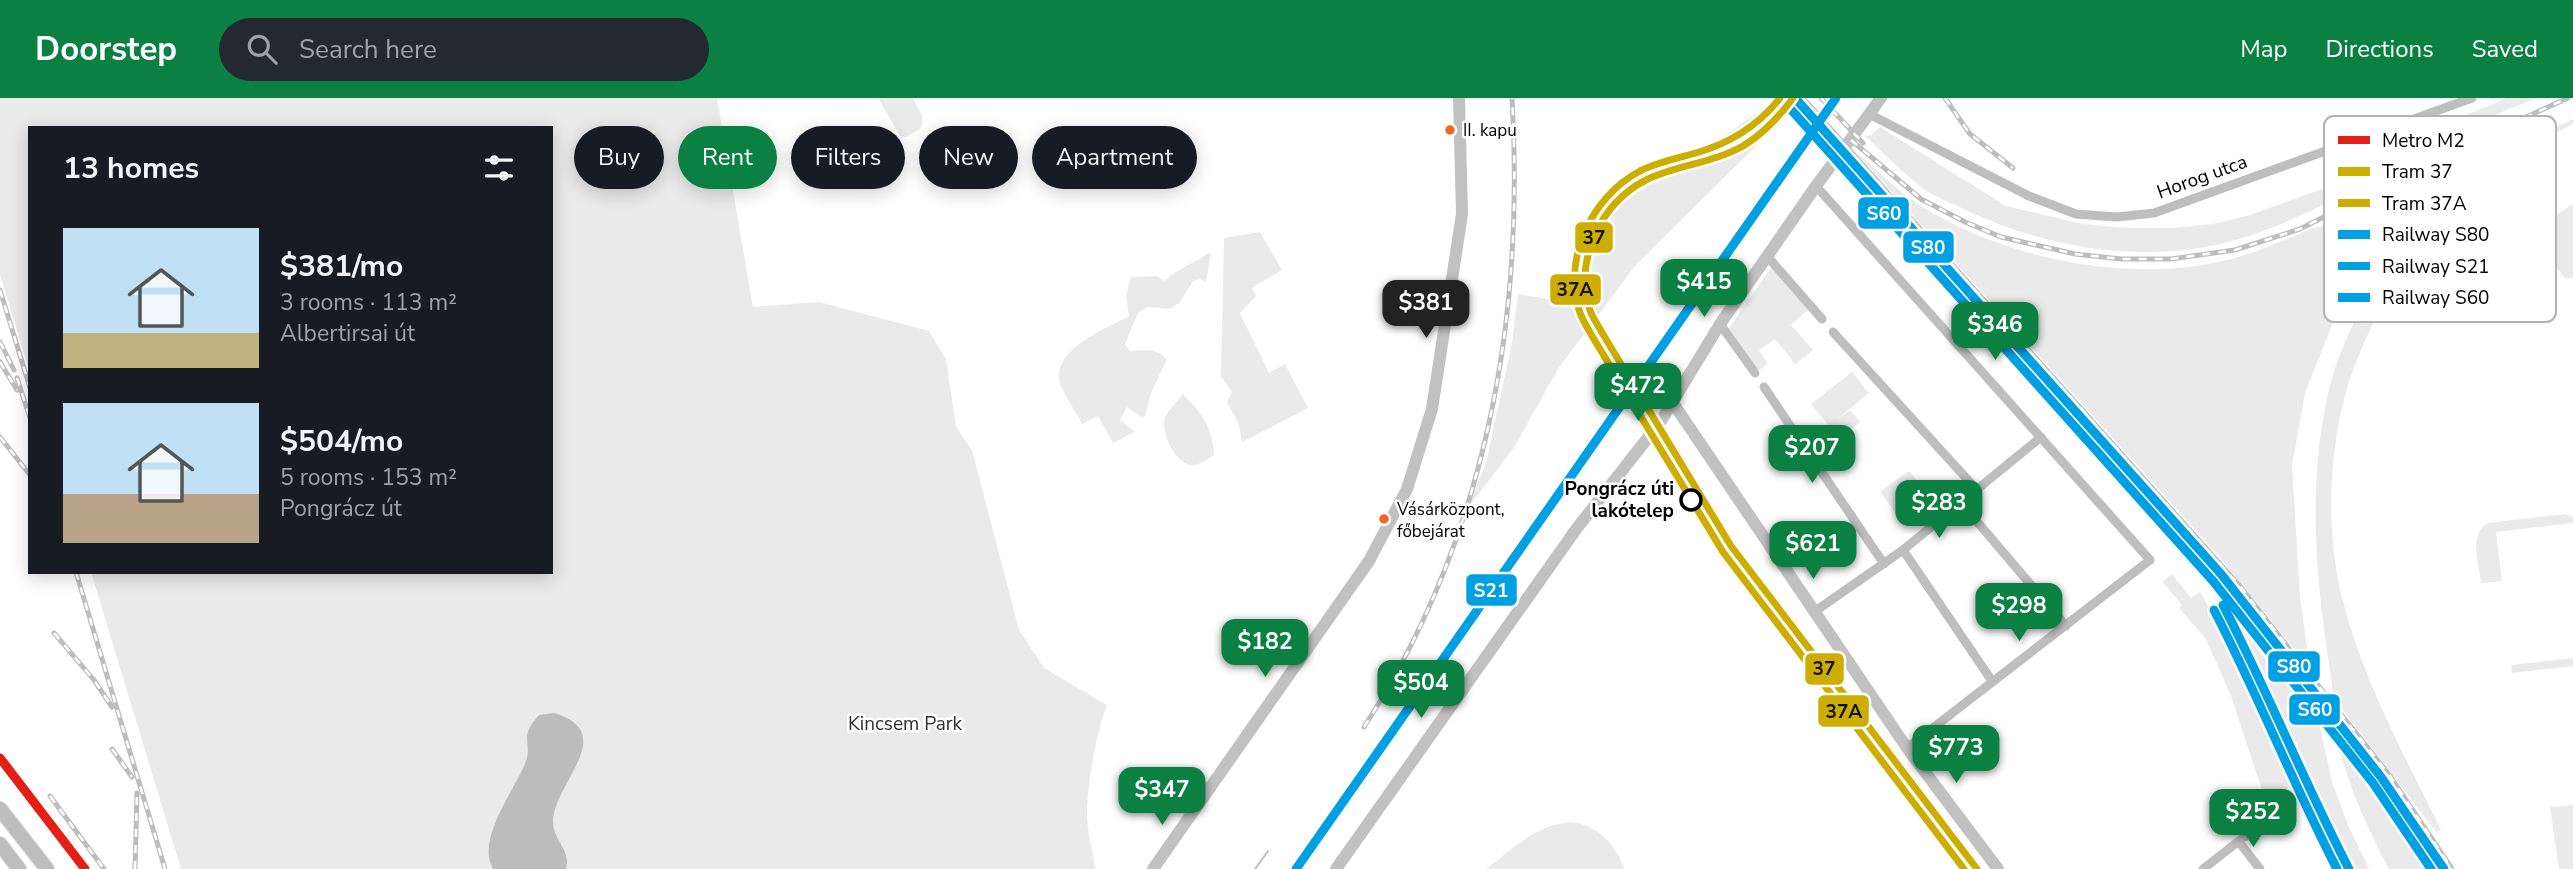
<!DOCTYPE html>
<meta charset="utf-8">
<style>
:root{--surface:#171b24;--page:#242831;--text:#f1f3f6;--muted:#9ea1a6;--accent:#0b8043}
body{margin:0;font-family:"Nunito Sans",sans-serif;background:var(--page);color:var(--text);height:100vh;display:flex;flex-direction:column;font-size:26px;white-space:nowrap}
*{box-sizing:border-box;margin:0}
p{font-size:23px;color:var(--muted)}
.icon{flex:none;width:38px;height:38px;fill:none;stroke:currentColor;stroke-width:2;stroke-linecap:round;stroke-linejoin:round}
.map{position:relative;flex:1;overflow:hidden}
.details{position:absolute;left:28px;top:28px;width:525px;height:448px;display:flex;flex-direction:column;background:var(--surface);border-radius:0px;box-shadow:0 4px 18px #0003}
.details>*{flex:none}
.hud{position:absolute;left:574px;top:28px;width:665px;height:63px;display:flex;gap:14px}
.price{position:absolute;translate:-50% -60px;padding:0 16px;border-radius:14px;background:var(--accent);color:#fff;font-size:23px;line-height:46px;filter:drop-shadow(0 2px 4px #0008)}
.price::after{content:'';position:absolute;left:50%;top:42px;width:21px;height:16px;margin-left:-10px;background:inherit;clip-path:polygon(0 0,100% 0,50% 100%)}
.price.on{background:#222;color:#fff}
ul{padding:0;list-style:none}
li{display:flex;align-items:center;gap:21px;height:175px;padding:0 35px}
li span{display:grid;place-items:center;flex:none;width:196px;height:140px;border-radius:0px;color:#555}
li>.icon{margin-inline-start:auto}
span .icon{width:84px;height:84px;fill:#fffc;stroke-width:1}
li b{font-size:30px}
h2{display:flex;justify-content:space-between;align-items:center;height:84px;padding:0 35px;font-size:30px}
.tag{padding:0 24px;border-radius:32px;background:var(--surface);box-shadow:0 4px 18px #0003;font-size:24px;line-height:63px}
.tag.on{background:var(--accent);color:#fff}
header{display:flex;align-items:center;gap:42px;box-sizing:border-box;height:98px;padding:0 35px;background:var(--accent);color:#fff}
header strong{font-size:33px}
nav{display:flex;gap:38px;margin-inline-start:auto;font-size:24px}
.search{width:490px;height:63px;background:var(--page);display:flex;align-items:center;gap:18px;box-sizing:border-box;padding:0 24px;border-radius:38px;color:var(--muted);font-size:26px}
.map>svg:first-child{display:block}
</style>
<header>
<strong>Doorstep</strong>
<div class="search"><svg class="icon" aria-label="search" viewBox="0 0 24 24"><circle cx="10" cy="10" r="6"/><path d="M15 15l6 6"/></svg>Search here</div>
<nav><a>Map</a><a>Directions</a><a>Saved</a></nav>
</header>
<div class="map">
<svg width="2573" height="771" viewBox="0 0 2573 771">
<rect width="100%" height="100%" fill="#fff"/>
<path fill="#eaeaea" d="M0 0H717L753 209 819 204 929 233 946 261 956 329 972 352 1019 532 1044 570 1107 607C1096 635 1087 686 1087 716 1087 734 1093 753 1095 771H181L91 474H551V30H30V275L0 177Z
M878 0H913L922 18 923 26 919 32 906 39 900 38Z
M2507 0H2537C2509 11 2481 22 2454 36 2389 71 2325 111 2255 136 2162 169 2057 154 1970 114 1957 107 1940 102 1927 93 1904 77 1884 55 1864 37L1870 38 1880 29 2006 108 2083 126 2125 130H2174L2213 126 2250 117 2325 90 2454 22Z
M1755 16 1773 25 1755 49 1635 168 1558 271 1513 351 1467 411 1486 365 1512 245 1518 196 1567 204C1564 153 1587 97 1633 71 1642 66 1654 64 1664 61 1682 54 1701 48 1719 40 1732 34 1743 24 1755 16Z
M2573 21V26C2520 53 2473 85 2433 129 2417 148 2404 170 2392 191 2373 224 2355 260 2345 298 2328 360 2326 441 2343 503 2363 583 2405 658 2441 732L2436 734 2335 602 2338 628 2438 771H2389C2371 737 2354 701 2343 664 2339 651 2338 636 2336 622 2333 594 2329 566 2325 538 2314 458 2310 375 2328 296 2348 207 2417 119 2489 66 2515 48 2544 35 2573 21Z
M2526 25 2479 50 2437 84 2392 128 2356 179 2332 227 2305 295 2292 368 2300 499 2314 602 2332 684 2348 727 2369 771H2354L2312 687 2251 552 2207 472 2210 469 2311 594 2308 568 2218 457 1853 51C1874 69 1895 91 1918 106 2000 159 2122 185 2218 164 2252 157 2281 143 2313 130 2323 127 2334 127 2344 124 2366 115 2388 98 2408 86 2447 64 2485 44 2526 25Z
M2573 106V180H2565C2547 155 2536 160 2508 161L2532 133Z
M1260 134 1282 172 1252 190 1256 198 1240 215 1269 275 1285 266 1308 310 1242 344 1239 327 1227 304 1232 294 1221 279 1224 140Z
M1211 154 1206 184 1200 181 1193 183 1180 204 1170 211 1148 209 1138 215 1125 246 1130 253C1144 252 1157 250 1167 261L1151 295 1145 318 1141 319 1127 309 1120 322 1135 334 1113 345 1098 318 1082 326C1077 315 1061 293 1059 282 1055 250 1107 230 1129 218L1126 198 1131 179 1157 178 1164 183 1176 174Z
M1772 168 1809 211 1791 227 1813 252 1795 266 1775 241 1759 252 1768 266 1756 274 1727 233Z
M1852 274 1869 295 1835 323 1850 312 1860 324 1836 342 1827 330 1829 328 1811 306Z
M1183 296C1201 314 1213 330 1214 357 1208 360 1200 367 1194 367 1176 369 1160 334 1165 319 1169 311 1178 303 1183 296Z
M1909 373 1936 404 1904 426 1880 394Z
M2565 416 2573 419V425L2496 434 2502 483 2481 485C2479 466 2468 436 2488 425Z
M2172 476 2191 500 2200 494 2236 558 2290 688 2267 707 2231 598 2206 541 2179 510 2182 507 2162 484Z
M2573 560V568L2512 575 2511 567Z
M2573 707V771H2559L2550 709Z
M1571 724C1598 727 1616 746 1624 771H1486C1514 750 1535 727 1571 724Z"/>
<path fill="#bcbcbc" d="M554 615C621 635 552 686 553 725 554 743 571 752 566 771H493C476 742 513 694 525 666 534 644 517 641 539 617Z"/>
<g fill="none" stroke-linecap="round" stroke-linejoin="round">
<g stroke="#dbdbdb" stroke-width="16">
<path id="primary" d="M0 711 47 771
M0 746 19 771"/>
</g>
<path stroke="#bebebe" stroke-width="9" d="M1869 16 2029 98 2076 116 2117 119 2154 115 2472 0
M1816 88 2150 462 1907 650
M1767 158 1822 221
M1720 226 1755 275
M1833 234 1978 393
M1764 289 1884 466
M1962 406 2066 528
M1903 452 1992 583
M1814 514 1903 452 2041 339
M2239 744 2260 771
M2203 771 2285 707"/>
<path stroke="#c1c1c1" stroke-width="12" d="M1673 305 1907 650 1998 771
M1153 771 1369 463 1407 391 1432 311 1462 116 1459 0
M1336 771 1577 430 1661 323 1720 226 1816 88 1881 0"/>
<use href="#primary" stroke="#bdbdbd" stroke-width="14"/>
<path stroke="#bdbdbd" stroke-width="2" d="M1255 771 1268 753"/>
<g stroke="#bdbdbd" stroke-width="5">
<path id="rail" d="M1803 0 2239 487 2390 678 2452 771
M1821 0 1863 45
M1945 0 1970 36 2013 70
M1851 42 1921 101 1965 124 2001 139 2075 156 2121 161H2171L2235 152 2300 131 2484 38 2568 0
M0 192 30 290
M0 244 14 272
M0 264 17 292
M17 280 30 320
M0 339 30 377
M76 474 165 771
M54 535 94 582 112 609
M1364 629C1486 441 1525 221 1512 0
M112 651 132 679
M50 698 104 771
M135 771 137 695"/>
</g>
<use href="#rail" stroke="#fff" stroke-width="2.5" stroke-dasharray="8" stroke-linecap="butt"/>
<g stroke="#fff" stroke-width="14">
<path id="rail-1" d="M1795 0 2221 476 2381 679 2444 771
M2223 507C2268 594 2304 684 2349 771"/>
</g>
<g stroke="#fff" stroke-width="14">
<path id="rail-2" d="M1296 771 1836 0"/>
</g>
<g stroke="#fff" stroke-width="14">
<path id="rail-3" d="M1787 7 2213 483 2373 685 2431 771
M2214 512C2258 597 2293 686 2337 771"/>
</g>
<use href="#rail-1" stroke="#00a0e3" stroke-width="9"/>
<use href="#rail-2" stroke="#00a0e3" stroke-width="9"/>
<use href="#rail-3" stroke="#00a0e3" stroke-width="9"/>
<g stroke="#fff" stroke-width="12">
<path id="tram-1" d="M1793 0C1779 19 1763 36 1743 48 1713 65 1677 67 1646 82 1601 105 1575 160 1589 209 1591 218 1597 225 1601 233L1731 448 1977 771"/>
</g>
<g stroke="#fff" stroke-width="12">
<path id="tram-2" d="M1780 0C1758 28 1731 45 1696 55 1678 60 1658 64 1640 73 1591 99 1562 161 1580 215 1583 223 1588 231 1592 238L1723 454 1964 771"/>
</g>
<use href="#tram-1" stroke="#ccad00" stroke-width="7"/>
<use href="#tram-2" stroke="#ccad00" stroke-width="7"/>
<g stroke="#fff" stroke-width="14">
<path id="metro-1" d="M0 660 85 771"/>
</g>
<use href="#metro-1" stroke="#e41f18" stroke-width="9"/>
</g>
<g fill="#f26522" stroke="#fff" stroke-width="2.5">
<circle cx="1450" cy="32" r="6"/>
<circle cx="1384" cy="421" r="6"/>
</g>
<circle fill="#fff" stroke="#000" stroke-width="3.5" cx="1691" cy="402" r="10"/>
<g text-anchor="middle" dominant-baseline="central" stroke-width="5" stroke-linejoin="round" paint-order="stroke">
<g font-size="17" fill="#000" stroke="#fff" text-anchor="start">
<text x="1463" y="32">II. kapu</text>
<text x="1397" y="411">Vásárközpont,<tspan x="1397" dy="22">főbejárat</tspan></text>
</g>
<g font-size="19" fill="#000" stroke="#fff">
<text transform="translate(2202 79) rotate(-20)">Horog utca</text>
</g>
<g font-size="19" font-weight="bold" fill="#000" stroke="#fff" text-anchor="end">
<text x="1674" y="391">Pongrácz úti<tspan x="1674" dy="22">lakótelep</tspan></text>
</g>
<g font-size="19" fill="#2f2f2f" stroke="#fff">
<text x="905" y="626">Kincsem Park</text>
</g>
</g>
<rect x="2324" y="18" width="232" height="206" rx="10" fill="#fff" stroke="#b2b2b2" stroke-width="2"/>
<rect x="2338" y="38" width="32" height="8" fill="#e41f18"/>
<rect x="2338" y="69" width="32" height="9" fill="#ccad00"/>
<rect x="2338" y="101" width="32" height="8" fill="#ccad00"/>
<rect x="2338" y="132" width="32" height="9" fill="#00a0e3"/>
<rect x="2338" y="164" width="32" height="8" fill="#00a0e3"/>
<rect x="2338" y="195" width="32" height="9" fill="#00a0e3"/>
<g font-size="19" fill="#000">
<text x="2382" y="49">Metro M2</text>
<text x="2382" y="80">Tram 37</text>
<text x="2382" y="112">Tram 37A</text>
<text x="2382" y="143">Railway S80</text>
<text x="2382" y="175">Railway S21</text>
<text x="2382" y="206">Railway S60</text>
</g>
<g stroke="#fff" stroke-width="2.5">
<rect x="1857" y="98" width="53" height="34" rx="7" fill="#00a0e3"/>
<rect x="1574" y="123" width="40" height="33" rx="7" fill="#ccad00"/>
<rect x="1902" y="132" width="53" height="34" rx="7" fill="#00a0e3"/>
<rect x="1549" y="175" width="53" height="33" rx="7" fill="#ccad00"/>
<rect x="1465" y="475" width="53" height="34" rx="7" fill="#00a0e3"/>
<rect x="2267" y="552" width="54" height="33" rx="7" fill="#00a0e3"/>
<rect x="1804" y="554" width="41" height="34" rx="7" fill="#ccad00"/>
<rect x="2288" y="595" width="53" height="33" rx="7" fill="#00a0e3"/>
<rect x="1817" y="596" width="53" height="34" rx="7" fill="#ccad00"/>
</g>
<g font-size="19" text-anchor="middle" font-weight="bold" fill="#fff">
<text x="1884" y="122">S60</text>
<text x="1928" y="156">S80</text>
<text x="1491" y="499">S21</text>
<text x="2294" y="575">S80</text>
<text x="2315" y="618">S60</text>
</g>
<g font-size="19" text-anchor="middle" font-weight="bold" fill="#111">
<text x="1594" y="146">37</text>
<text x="1575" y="198">37A</text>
<text x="1824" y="577">37</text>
<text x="1844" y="620">37A</text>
</g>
</svg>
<b class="price" style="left:1704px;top:221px">$415</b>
<b class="price on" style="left:1426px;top:242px">$381</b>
<b class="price" style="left:1995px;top:264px">$346</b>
<b class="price" style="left:1638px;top:325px">$472</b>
<b class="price" style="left:1812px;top:387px">$207</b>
<b class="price" style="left:1939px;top:442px">$283</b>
<b class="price" style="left:1813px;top:483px">$621</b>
<b class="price" style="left:2019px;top:545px">$298</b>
<b class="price" style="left:1265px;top:581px">$182</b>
<b class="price" style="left:1421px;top:622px">$504</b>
<b class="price" style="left:1956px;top:687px">$773</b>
<b class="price" style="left:1162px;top:729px">$347</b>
<b class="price" style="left:2253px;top:751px">$252</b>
<div class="hud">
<a class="tag">Buy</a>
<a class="tag on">Rent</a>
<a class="tag">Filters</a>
<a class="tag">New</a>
<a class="tag">Apartment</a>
</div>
<section class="details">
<h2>13 homes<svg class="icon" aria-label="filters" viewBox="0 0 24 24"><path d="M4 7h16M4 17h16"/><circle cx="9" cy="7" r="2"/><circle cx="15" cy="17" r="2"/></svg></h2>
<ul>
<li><span style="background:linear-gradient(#bfe0f5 75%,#c2b280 0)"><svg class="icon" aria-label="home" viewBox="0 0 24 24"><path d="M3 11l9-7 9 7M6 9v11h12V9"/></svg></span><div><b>$381/mo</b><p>3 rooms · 113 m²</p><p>Albertirsai út</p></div></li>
<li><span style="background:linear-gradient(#bfe0f5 65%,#b9a48a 0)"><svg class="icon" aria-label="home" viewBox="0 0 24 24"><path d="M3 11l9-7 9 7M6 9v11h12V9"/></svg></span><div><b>$504/mo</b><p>5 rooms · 153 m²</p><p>Pongrácz út</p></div></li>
</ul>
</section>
</div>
